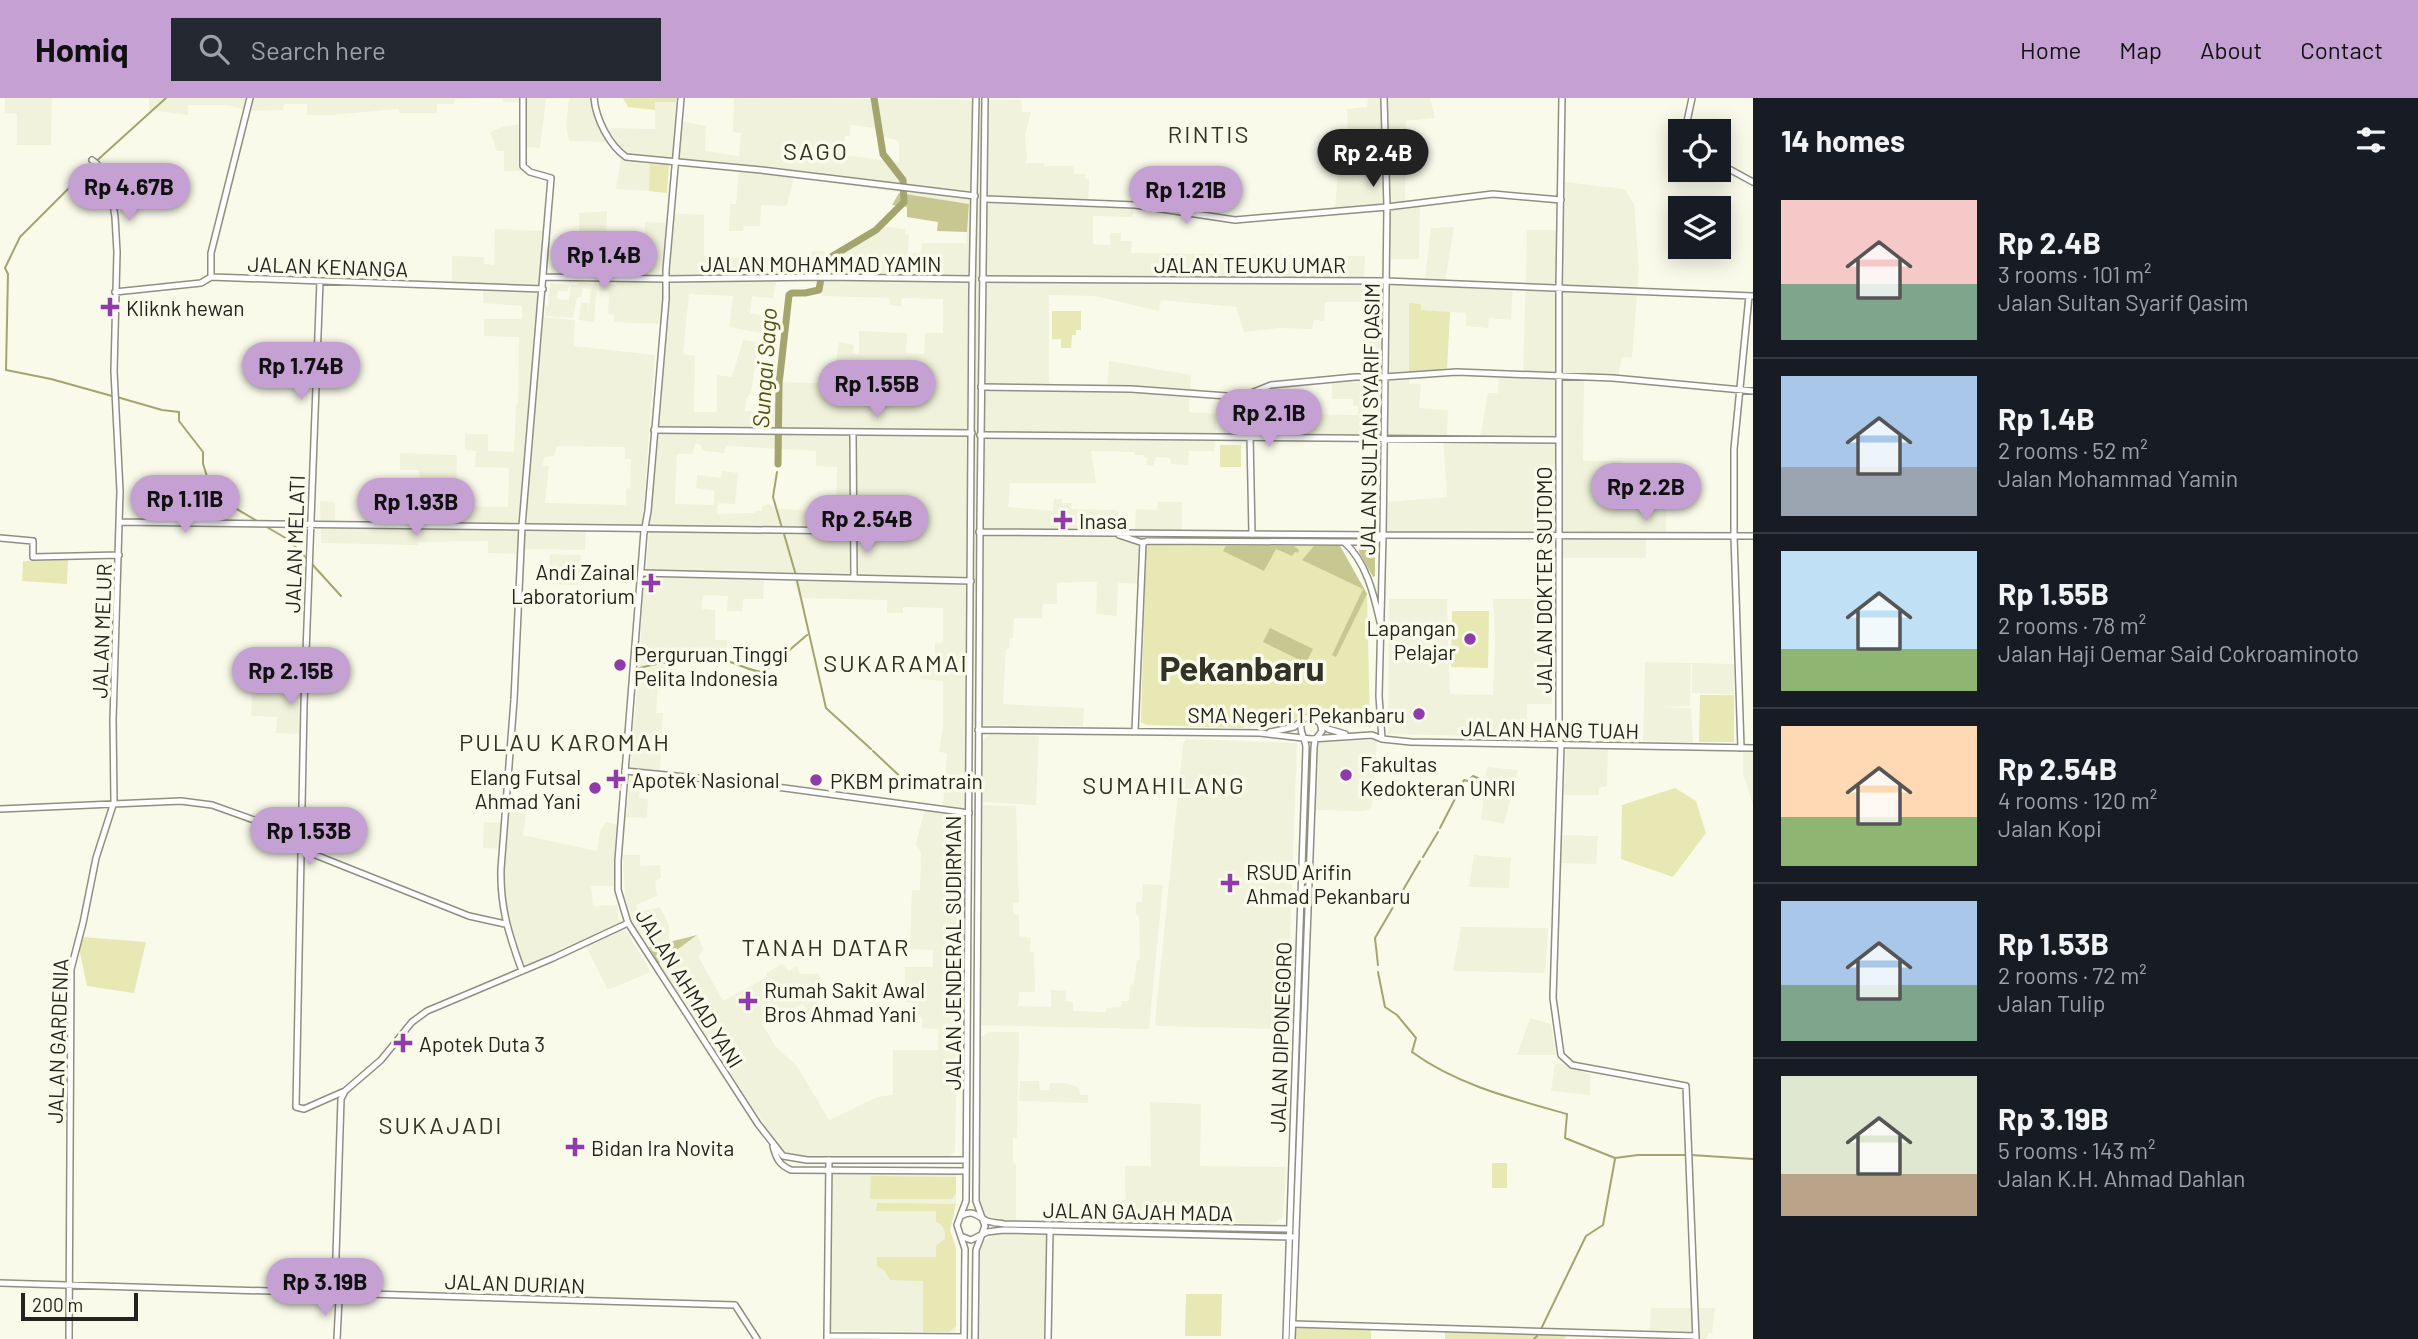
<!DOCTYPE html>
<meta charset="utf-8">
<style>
:root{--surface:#171b24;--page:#242831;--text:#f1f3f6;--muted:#9ea1a6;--line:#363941;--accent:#c5a0d3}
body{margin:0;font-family:Barlow,sans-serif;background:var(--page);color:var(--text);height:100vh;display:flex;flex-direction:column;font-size:26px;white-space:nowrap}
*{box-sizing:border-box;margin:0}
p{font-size:23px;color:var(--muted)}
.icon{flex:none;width:38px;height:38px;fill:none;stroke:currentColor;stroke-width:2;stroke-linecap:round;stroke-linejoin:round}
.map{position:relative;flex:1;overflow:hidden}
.side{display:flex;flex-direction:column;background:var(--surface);width:665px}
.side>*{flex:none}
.tools{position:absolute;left:1668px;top:21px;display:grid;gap:14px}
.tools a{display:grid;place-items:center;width:63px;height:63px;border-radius:0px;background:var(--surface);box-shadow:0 4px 18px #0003;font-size:35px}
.scale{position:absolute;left:21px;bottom:18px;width:117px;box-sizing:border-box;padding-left:7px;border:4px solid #24241f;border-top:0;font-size:19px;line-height:24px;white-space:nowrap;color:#24241f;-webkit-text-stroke:5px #fafaeb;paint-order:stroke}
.price{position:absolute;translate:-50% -60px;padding:0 16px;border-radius:24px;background:var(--accent);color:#111;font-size:23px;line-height:46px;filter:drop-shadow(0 2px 4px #0008)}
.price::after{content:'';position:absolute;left:50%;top:42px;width:21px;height:16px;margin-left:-10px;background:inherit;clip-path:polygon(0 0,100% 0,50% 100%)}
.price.current{background:#222;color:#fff}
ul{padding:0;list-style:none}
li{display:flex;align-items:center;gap:21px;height:175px;padding:0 28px}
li+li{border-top:2px solid var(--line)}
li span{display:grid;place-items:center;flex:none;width:196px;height:140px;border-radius:0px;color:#555}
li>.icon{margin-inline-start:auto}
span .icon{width:84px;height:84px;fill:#fffc;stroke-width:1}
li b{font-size:30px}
h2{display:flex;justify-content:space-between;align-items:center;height:84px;padding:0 28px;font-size:30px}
header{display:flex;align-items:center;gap:42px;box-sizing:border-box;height:98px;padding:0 35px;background:var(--accent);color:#111}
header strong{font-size:33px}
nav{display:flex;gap:38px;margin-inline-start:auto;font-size:24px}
.search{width:490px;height:63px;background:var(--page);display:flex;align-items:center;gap:18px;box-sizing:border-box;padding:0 24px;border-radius:0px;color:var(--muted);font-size:26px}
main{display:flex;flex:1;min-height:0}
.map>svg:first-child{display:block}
</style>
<header>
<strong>Homiq</strong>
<div class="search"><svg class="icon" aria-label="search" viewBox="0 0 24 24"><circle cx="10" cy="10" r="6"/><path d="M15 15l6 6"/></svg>Search here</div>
<nav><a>Home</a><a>Map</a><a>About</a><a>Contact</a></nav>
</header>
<main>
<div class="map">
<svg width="1753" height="1241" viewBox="0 0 1753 1241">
<rect width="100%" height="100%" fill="#fafaeb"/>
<path fill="#f1f2db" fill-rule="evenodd" d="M5 0H52L51 47H17V16L5 15Z
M149 0H592L593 18 609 44 569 43 566 27 569 0 546 1 540 50 523 49V66L526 71 520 73H504V53H497L490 34 505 28 521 26V4H503L502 0 455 1 454 6H437V15H400L398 11 332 17H307V6H284L283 12 247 13 229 7H188V17L149 12Z
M734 0 1021 2 1022 14H1031L1025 37 1027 59 1025 65H1044V68H1073L1074 76H1085V81H1089L1088 104 1135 107 1132 119 1093 118V146L1110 147V135H1121V143H1132L1131 155 1365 158 1364 183 1425 182 1431 130 1454 129 1445 184 1513 186 1511 222 1489 220 1488 230 1466 228V215L1420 212 1409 205V286H1421L1419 310 1448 312 1447 338 1480 339 1488 295H1498L1499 277H1523L1527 132H1564L1565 84 1624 91 1634 106 1639 171 1632 260 1622 259 1617 283 1584 281 1583 363H1623L1621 408 1666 409V441H1646V460H1562L1561 436 1386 434V404L1447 399 1443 339 1276 338 1278 316 1358 317V308H1353V301H1332V279L1360 277 1365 204H1325L1324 223 1314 222 1312 231 1279 230 1244 234 1236 209 1161 202 1159 213 1095 198 1049 197V289L1107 290 1109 263 1191 277 1189 314 1217 316 1214 353H1189L1188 367 1171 366 1170 360 1156 359 1153 368 1146 367 1147 360 1143 359V357H1134V354L1091 353 1096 385H1010L1008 409 1053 413 1054 401H1062V405H1071L1072 411 1115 412 1119 415 1118 431H1135L1136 411 1157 412 1158 404H1182V436L1144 435 1142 486 1118 485 1117 518 1096 516 1097 484H1076L1057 485V506H1043L1042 520H1014L1013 540H1010L1009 551H1006L1003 606 1084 610 1083 628 973 627 972 712 943 708 947 655 939 654 943 628V583L920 581V570H935V545L943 544V510L903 509V515H887V502L800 500 791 476 646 473 664 226 614 224V217L608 216 609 193 599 192V185L616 186 617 179 574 178V159L570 158 571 154 573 141 579 140V115L607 113 606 134 624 135 622 158 644 159 645 124 668 125 669 115 704 117V158L747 160 748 175H758L759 160 811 161 812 153H824L826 161 846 150 877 128 906 131 905 136 909 137 908 155H921L922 145H966L969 106 794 78 787 108 761 107 760 128H744L743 133H729L730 106H736L739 67 652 59 649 93 616 91 622 52 608 30 655 31V4H676L675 22 706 28 705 53 739 58 741 35 733 34ZM851 27 875 30 877 41 885 39 899 43V64L843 57 845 38H850ZM777 181H823L822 198 889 200 890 207 901 208 902 200 943 201V235H925L924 256 906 255 907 235 859 233V256L853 255 854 247 839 244 835 268 853 272 852 286 779 284 780 305H763V314L745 313 746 302 751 294 757 257H776L777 247 743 242 732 279 717 277V314H694L695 258 683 256 689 196 733 198 729 229 765 236 766 218 750 215 752 198 773 200ZM695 346H699L704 353 724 355 726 348 816 353V368L837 369 836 413 778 411 768 406 762 408V413H755L754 415 717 416 718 405 735 406 738 375 722 373 721 380 697 377 696 390 714 393V407L675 406 677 356H693Z
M1368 0H1430L1435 20 1406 23 1405 105 1335 111 1340 45 1348 43 1347 11 1367 9Z
M1390 109H1420L1419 161H1389Z
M495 131 549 133 542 219 575 222 574 248 655 257 642 430 586 429 585 452 521 451V456L488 455V443L419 444 418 447 321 445 320 403 335 404V423L389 424 390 386 411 387 410 423 433 424 434 385 420 384 419 372H400V355L457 357 456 408 508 409 509 370 475 369 476 353 465 352V336H488V353L514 354 516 306 518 305 519 239 484 238V221H522V208L483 205V186L452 185V158L484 159V166L494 167ZM557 348 625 349V361H631L630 390 626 391V407L545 405 549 368H543L544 359 554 358Z
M563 139 571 140V148L561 147 560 165 566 166 565 173 551 171 553 141 562 142Z
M579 184 597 186 594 224 579 222 581 205H588V216L591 191 583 190 581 199H577L573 220 545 218V209L548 208 550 185 569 187 568 193H558L557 201 568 202V207L571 187H579Z
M550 456 581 457 579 487 549 486Z
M644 478 764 482 763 501H743L742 513H727L728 498 703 497 702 511 715 512V542H727V561L676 562 639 568Z
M1389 501H1447L1450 596 1493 597 1495 540 1493 501H1553L1552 606H1527V639L1388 636Z
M1645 564 1691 565 1690 608 1659 609 1691 610 1693 644 1643 643Z
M1692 565 1734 566V596L1692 595Z
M262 566 302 568 301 584 271 583V595L300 596 299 636 276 635 277 619 251 618 253 576H261Z
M669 566V586H658L656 615H663L660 672 642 671 639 700 648 701 647 720 626 719 639 571Z
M991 636 1039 638 1036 707 981 704 982 642Z
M1186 641 1297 645 1287 931 1157 928 1155 924 1183 646Z
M1377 642 1372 709 1368 712 1362 713 1314 712 1319 645 1322 643Z
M1566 650H1608L1607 688 1599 690V697H1564Z
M1743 652 1753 653V707L1743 676Z
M1487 669 1518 672 1504 726 1481 721Z
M980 707 1016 708 1019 805H1013L1014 816 1019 817V838L1031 840 1030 854H1034L1035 894H1019L1018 908 1051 909V892L1066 893V903L1073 904V913L1106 914V910L1121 909 1122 903H1129L1130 887 1134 886 1137 862 1140 861 1139 818 1136 817V804H1142L1143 786 1163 787 1149 931 977 927Z
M925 710 959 715 962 719 955 1053 949 1059H799L787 1056 781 1051 658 866 697 837 704 852 698 858 723 903 767 879 766 875 782 866 789 873 797 868 800 876H819L816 916 808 918 807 911 802 906 762 926 776 949 797 968 829 1022 877 999 893 997V952H938V931L922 930V919H917L918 905 905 904V869H933V852L910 851 912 792H920L921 755 916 746Z
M505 712 526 716 523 737 597 753 600 733 606 724 617 727 614 788H591L593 808 617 807 619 821 651 874 608 892 583 842 527 866 522 865 508 826 504 801 505 751 483 750 484 724 505 725Z
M1559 737 1598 738 1596 766 1558 765Z
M623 757H640V768L660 767 661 780 655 783 657 798 636 807 638 814 660 809 669 827V844L649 849 634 827 625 799Z
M1474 757 1511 760 1509 790 1469 789Z
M1461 829 1548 830 1545 875 1453 873Z
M1530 920 1551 926 1556 957H1517Z
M989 934H1019L1017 1040H1013V1065L1016 1066V1124L987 1121 978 1112 979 940Z
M1561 965 1591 977 1590 997 1551 993 1555 966Z
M1020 983H1039L1040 992H1049L1050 985H1065L1079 989 1080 997H1088V1005L1019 1003Z
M1150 1004 1201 1006 1200 1068 1286 1069 1283 1119 1276 1124 1268 1126 1126 1122 1125 1068H1151Z
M830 1075H956V1106L950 1132 956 1150V1234L830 1233Z
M996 1136H1049L1048 1241H977L979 1154 983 1143Z
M1651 1210H1715L1712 1235H1708L1707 1241H1605L1606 1238 1649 1239Z"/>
<path fill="#e7e8b4" d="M623 0H676V4H655V12L628 9Z
M650 66 669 67 667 95 649 93Z
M1409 205 1421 206V212L1450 214 1447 272 1409 274Z
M1052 213H1081V232H1076V237H1072L1071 250H1061V241H1052Z
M1220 347H1241V369H1220Z
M1146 447 1340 448 1367 496 1370 629 1331 627C1320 611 1302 610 1291 627L1249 626 1242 630 1146 627 1141 624Z
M68 462 67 486 22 483 23 463Z
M1452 513H1489L1488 570 1451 569Z
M1700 597H1734V644H1699Z
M1675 690 1696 703 1706 735 1673 779 1621 761 1622 707Z
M82 839 146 844 134 895 87 888 79 850Z
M1492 1065H1507V1090H1492Z
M871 1078 956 1079V1096L951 1101H870Z
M877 1105 956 1106 950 1132 956 1150V1228L949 1234H923V1183L890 1182 884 1172 877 1168V1159H936V1148L945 1141C945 1134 945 1127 936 1124V1113H876Z
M1186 1196H1222L1221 1238H1185Z
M1293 1226 1371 1228V1241H1292Z
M1445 1230 1571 1235 1564 1241H1445Z"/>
<path fill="#c7c891" d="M899 95 969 106 967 134 937 133 938 124 907 119V109L892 107Z
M1226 448H1294L1299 452 1298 455 1295 454 1292 458 1276 451 1264 473 1223 453Z
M1314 448H1340L1367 496 1336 559 1332 557 1363 491 1302 462Z
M1359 448 1375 450V478L1373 479 1359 454Z
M1270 530 1313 551 1306 565 1263 544Z
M697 837 658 866 649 849Z"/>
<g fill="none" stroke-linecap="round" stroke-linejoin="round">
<path stroke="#a4a46f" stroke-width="2" d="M112 298 51 281 6 272 8 176 5 170 20 139 92 67 166 0
M117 299 162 312 179 314V323L203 354V366L213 397 257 423
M777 374 773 399 782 430
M265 428 289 442 307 461
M784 436 795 474 826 610 871 651
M311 465 341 498
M639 570C667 563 699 559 727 563 739 566 751 574 764 574L807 537
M873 653 907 685
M1459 693 1464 682 1468 683 1473 678 1480 681
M1440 730 1458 695
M1423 759 1438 734
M1378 867 1375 840 1420 763
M1378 874 1385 909 1397 917 1416 940 1412 954C1457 987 1514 1001 1567 1016L1565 1040 1615 1060 1638 1057H1686
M1691 1057 1753 1061
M1542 1229 1586 1138 1603 1127 1615 1061
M1534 1241 1537 1238"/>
<path stroke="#a4a46f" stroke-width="7" d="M778 366 779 286 789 197 792 195H805L819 192 822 174 826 162 876 132 904 104 903 82 883 56 874 0"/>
<g stroke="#8f8f82" stroke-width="8">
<path id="secondary" d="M594 0C596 21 609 47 626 59L761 72 975 98
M1384 0 1387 109 1383 437 1753 438
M1562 0 1559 190V640L1561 647 1553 900 1561 957 1572 967 1686 988 1696 1241
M1685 33 1692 0
M1718 65 1753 84
M985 101 1135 107 1235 122 1387 109 1493 96 1561 102
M211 179V155L250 0
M543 179 666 181
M982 181 1386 183 1753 198
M320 183 304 607 296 1009 304 1011 345 993
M115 194 201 185 211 179 543 191
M981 289 1131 291 1241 299 1271 287 1355 279H1384L1457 274 1613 280 1753 293
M654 332 972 335
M853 335 854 480
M980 337 1559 342
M1250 338 1252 436
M119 424 854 433
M0 440 33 443V459L119 457
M641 475 971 483
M1741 650 1734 438V351L1749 198
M625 673 747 685 969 715
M0 711 181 703 212 707 268 727 303 752 338 766 469 818 505 826
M522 873C509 837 500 810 501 771L514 602 522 428 551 80 530 74 523 68V0
M0 1185 735 1207 757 1241
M1293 1226 1696 1238
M827 1238 964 1239
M69 1241 71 871 83 825 96 760 114 704 113 622 120 393 114 273 117 154 115 119 111 93 97 66 92 62
M337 1241 339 1201 335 1189 341 1001 345 993 381 962 412 924 427 913 553 860 628 825
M827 1241 829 1062
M1048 1241 1050 1133"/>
</g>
<g stroke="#8f8f82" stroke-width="8">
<path id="primary" d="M666 181 824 179 972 181
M644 433 618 763V792L628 825 758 1026 783 1058 807 1062H966
M979 434 1383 437
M644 435 648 413 666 201V172L681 0
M1119 437 1143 445 1147 443 1344 444C1366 463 1374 497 1380 524
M1344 444H1375L1383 437
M978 632 1260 635 1311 641 1372 637 1382 641 1411 644 1753 650
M1135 633 1143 444
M1270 634 1294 629 1305 620 1312 619 1328 631 1345 636
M1382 641 1379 598 1383 437
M773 1048C776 1060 779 1067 791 1072L966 1073
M961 1118C972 1112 975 1116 985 1122 991 1125 998 1125 1004 1126L1290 1131
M963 1139 971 1142 987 1134 1003 1132 1293 1139
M964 1241 965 1151 957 1127 966 1103 972 194 976 0
M975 1241 976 1152 985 1128 976 1103 980 425 985 0
M1286 1241 1306 650C1306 641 1299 635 1301 625
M1292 1241 1314 650 1315 642 1322 633 1320 624"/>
</g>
<use href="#secondary" stroke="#fff" stroke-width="5"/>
<use href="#primary" stroke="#fff" stroke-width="5"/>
</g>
<g fill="#8f3ba9" stroke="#fafaeb" stroke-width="2.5">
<path d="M106.5 198.5h7v7h7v7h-7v7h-7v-7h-7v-7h7z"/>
<path d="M1059.5 411.5h7v7h7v7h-7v7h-7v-7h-7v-7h7z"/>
<path d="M647.5 474.5h7v7h7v7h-7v7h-7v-7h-7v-7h7z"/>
<circle cx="1470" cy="541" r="7"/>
<circle cx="620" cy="567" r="7"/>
<circle cx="1419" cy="616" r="7"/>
<circle cx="1346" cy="677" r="7"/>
<path d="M612.5 670.5h7v7h7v7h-7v7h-7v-7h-7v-7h7z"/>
<circle cx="816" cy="682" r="7"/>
<circle cx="595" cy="690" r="7"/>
<path d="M1226.5 774.5h7v7h7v7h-7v7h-7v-7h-7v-7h7z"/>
<path d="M744.5 892.5h7v7h7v7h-7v7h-7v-7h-7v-7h7z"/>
<path d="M399.5 934.5h7v7h7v7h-7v7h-7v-7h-7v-7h7z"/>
<path d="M571.5 1038.5h7v7h7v7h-7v7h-7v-7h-7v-7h7z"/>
</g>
<g text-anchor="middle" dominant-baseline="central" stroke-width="7" stroke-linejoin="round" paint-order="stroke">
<g font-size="21" fill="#24241f" stroke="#fafaeb">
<text x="821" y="165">JALAN MOHAMMAD YAMIN</text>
<text x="1250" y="166">JALAN TEUKU UMAR</text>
<text transform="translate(328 168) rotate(2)">JALAN KENANGA</text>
<text transform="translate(1369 321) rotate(-89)">JALAN SULTAN SYARIF QASIM</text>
<text transform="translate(294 446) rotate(-88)">JALAN MELATI</text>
<text transform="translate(1543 482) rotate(-90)">JALAN DOKTER SUTOMO</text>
<text transform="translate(101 533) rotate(-88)">JALAN MELUR</text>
<text transform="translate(1550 631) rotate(1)">JALAN HANG TUAH</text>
<text transform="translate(952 855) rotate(-90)">JALAN JENDERAL SUDIRMAN</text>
<text transform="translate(690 890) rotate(58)">JALAN AHMAD YANI</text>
<text transform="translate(1280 939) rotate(-88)">JALAN DIPONEGORO</text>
<text transform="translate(57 943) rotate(-88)">JALAN GARDENIA</text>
<text transform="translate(1138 1113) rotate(1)">JALAN GAJAH MADA</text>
<text transform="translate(515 1185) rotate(2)">JALAN DURIAN</text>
</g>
<g font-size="21" fill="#24241f" stroke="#fafaeb" text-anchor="start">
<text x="126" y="209">Kliknk hewan</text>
<text x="1079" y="422">Inasa</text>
<text x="635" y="473" text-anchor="end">Andi Zainal<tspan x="635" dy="24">Laboratorium</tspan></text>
<text x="1456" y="529" text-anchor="end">Lapangan<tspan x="1456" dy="24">Pelajar</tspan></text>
<text x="634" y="555">Perguruan Tinggi<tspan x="634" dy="24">Pelita Indonesia</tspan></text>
<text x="1405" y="616" text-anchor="end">SMA Negeri 1 Pekanbaru</text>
<text x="1360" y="665">Fakultas<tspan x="1360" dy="24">Kedokteran UNRI</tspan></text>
<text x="581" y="678" text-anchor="end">Elang Futsal<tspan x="581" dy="24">Ahmad Yani</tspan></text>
<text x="632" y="681">Apotek Nasional</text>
<text x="830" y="682">PKBM primatrain</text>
<text x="1246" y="773">RSUD Arifin<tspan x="1246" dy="24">Ahmad Pekanbaru</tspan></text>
<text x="764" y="891">Rumah Sakit Awal<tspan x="764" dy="24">Bros Ahmad Yani</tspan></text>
<text x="419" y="945">Apotek Duta 3</text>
<text x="591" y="1049">Bidan Ira Novita</text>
</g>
<g font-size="23" font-style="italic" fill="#525112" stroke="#fafaeb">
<text transform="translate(764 270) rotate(-86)">Sungai Sago</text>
</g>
<g font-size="24" letter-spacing="2" fill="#323226" stroke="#fafaeb">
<text x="1209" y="35">RINTIS</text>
<text x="816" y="52">SAGO</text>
<text x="896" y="564">SUKARAMAI</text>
<text x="565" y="643">PULAU KAROMAH</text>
<text x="1164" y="686">SUMAHILANG</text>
<text x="826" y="848">TANAH DATAR</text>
<text x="441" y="1026">SUKAJADI</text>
</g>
<g font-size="35" font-weight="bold" fill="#323226" stroke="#fafaeb">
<text x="1242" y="569">Pekanbaru</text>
</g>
</g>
</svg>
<div class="tools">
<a><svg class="icon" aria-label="locate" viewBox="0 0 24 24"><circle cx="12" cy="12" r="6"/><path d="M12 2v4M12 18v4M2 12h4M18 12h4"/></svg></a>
<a><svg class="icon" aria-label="layers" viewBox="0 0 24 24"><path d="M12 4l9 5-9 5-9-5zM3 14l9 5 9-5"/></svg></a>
</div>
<div class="scale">200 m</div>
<b class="price current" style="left:1373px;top:91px">Rp 2.4B</b>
<b class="price" style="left:129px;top:125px">Rp 4.67B</b>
<b class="price" style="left:1186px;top:128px">Rp 1.21B</b>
<b class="price" style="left:604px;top:193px">Rp 1.4B</b>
<b class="price" style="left:301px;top:304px">Rp 1.74B</b>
<b class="price" style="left:877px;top:322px">Rp 1.55B</b>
<b class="price" style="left:1269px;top:351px">Rp 2.1B</b>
<b class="price" style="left:1646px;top:425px">Rp 2.2B</b>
<b class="price" style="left:185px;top:437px">Rp 1.11B</b>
<b class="price" style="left:416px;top:440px">Rp 1.93B</b>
<b class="price" style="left:867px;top:457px">Rp 2.54B</b>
<b class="price" style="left:291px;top:609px">Rp 2.15B</b>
<b class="price" style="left:309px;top:769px">Rp 1.53B</b>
<b class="price" style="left:325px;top:1220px">Rp 3.19B</b>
</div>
<section class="side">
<h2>14 homes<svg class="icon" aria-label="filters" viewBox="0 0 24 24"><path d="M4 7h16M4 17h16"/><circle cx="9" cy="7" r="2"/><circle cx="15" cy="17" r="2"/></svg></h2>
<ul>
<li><span style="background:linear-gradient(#f6c9c9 60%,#7fa58c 0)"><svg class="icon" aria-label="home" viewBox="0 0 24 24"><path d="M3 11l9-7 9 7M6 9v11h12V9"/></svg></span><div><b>Rp 2.4B</b><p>3 rooms · 101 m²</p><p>Jalan Sultan Syarif Qasim</p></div></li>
<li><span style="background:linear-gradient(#a9c7e8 65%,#9aa5b1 0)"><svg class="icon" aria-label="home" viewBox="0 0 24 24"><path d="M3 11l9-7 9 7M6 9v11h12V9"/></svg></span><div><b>Rp 1.4B</b><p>2 rooms · 52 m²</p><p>Jalan Mohammad Yamin</p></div></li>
<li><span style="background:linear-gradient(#bfe0f5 70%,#8fb573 0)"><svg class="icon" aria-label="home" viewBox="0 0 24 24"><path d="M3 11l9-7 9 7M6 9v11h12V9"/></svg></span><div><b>Rp 1.55B</b><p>2 rooms · 78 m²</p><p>Jalan Haji Oemar Said Cokroaminoto</p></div></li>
<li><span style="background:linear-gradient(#ffd9b3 65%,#8fb573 0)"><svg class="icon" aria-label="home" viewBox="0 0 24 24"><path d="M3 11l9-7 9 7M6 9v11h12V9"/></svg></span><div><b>Rp 2.54B</b><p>4 rooms · 120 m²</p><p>Jalan Kopi</p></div></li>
<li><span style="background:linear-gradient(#a9c7e8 60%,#7fa58c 0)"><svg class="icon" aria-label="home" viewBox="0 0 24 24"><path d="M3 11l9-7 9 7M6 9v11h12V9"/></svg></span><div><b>Rp 1.53B</b><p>2 rooms · 72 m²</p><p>Jalan Tulip</p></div></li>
<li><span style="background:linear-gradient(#dfe7d0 70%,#b9a48a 0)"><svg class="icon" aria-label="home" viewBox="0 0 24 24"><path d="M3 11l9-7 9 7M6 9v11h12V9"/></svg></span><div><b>Rp 3.19B</b><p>5 rooms · 143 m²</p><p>Jalan K.H. Ahmad Dahlan</p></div></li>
</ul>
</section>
</main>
